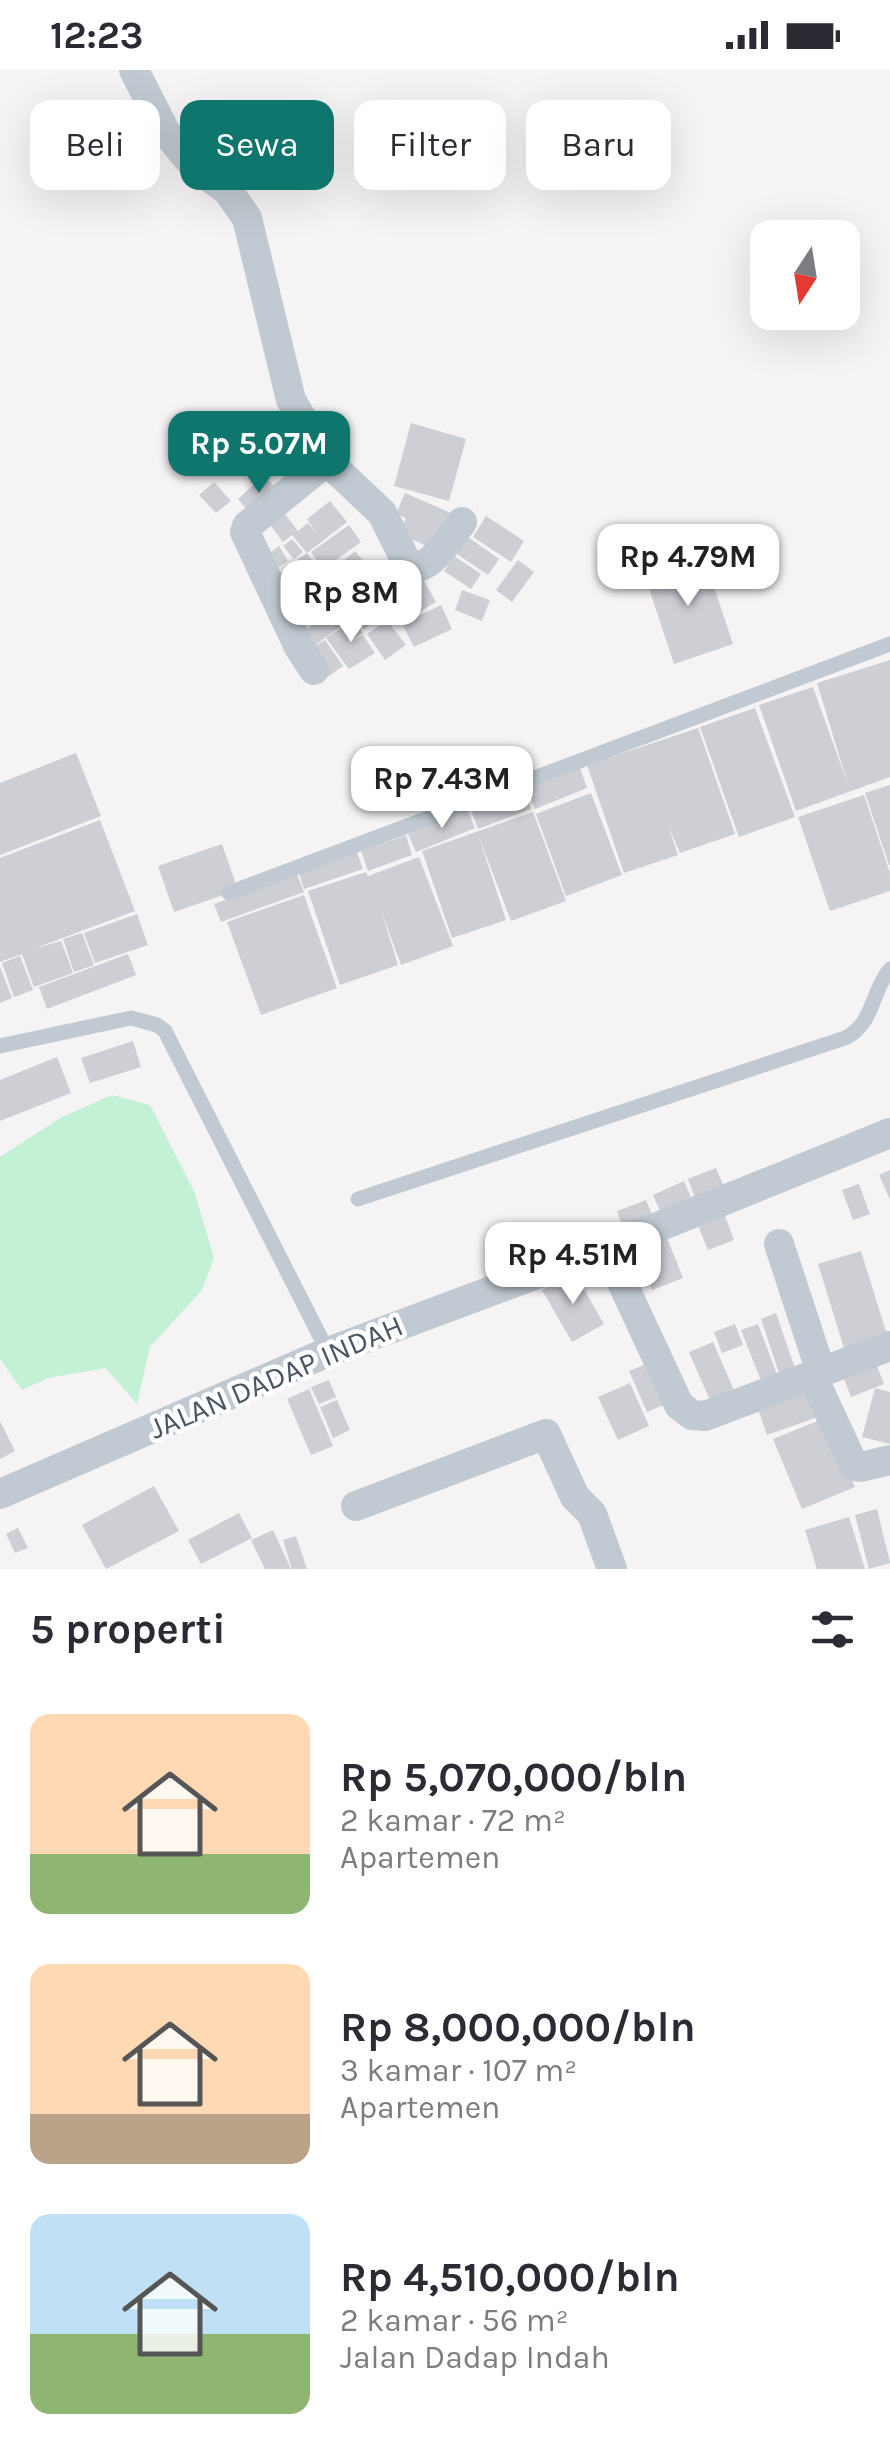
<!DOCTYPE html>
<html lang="id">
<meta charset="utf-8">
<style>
:root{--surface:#fff;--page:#f2f2f3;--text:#2b2b33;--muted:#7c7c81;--accent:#0f766e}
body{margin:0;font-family:Karla,sans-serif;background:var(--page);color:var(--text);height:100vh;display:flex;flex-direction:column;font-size:38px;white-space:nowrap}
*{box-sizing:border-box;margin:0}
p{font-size:32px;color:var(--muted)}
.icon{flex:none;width:55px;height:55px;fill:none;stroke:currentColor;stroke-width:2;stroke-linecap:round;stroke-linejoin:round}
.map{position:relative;height:1499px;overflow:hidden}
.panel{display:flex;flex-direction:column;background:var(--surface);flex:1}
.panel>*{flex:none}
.guide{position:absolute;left:30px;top:30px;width:830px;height:90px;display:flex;gap:20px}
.needle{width:65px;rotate:192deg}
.fabs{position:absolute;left:750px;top:150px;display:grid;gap:20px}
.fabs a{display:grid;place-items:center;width:110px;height:110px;border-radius:20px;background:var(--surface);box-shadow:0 10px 40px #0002;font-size:50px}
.price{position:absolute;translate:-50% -85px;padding:0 22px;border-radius:20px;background:#fff;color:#222;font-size:32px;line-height:65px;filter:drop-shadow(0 2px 5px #0008)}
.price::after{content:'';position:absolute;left:50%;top:60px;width:30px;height:22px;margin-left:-15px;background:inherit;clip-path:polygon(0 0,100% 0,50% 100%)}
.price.on{background:var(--accent);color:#fff}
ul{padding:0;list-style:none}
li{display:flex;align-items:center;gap:30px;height:250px;padding:0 30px}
li span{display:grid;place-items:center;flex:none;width:280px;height:200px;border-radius:20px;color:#555}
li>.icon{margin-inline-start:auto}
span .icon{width:120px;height:120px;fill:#fffc;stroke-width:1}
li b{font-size:42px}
h2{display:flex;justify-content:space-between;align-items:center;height:120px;padding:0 30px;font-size:42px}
.chip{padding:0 35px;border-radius:20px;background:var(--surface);box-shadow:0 10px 40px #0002;font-size:35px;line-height:90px}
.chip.on{background:var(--accent);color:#fff}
.status{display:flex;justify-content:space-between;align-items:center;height:70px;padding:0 50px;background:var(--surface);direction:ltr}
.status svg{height:28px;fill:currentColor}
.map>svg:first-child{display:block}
</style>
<div class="status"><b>12:23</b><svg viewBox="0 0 49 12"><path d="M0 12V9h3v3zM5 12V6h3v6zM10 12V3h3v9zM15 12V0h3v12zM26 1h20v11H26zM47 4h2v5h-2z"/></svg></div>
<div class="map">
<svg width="890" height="1499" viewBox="0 0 890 1499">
<rect width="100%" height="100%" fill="#f5f3f3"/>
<path fill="#c3f1d5" d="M112 1025 150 1035 194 1121 214 1188 202 1220 150 1277 137 1334 106 1298 48 1308 22 1320 0 1289V1087L60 1048Z"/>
<path fill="#cdcfd5" d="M249 42 264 72 211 99 196 69Z
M279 352 293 373 247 404 233 383Z
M411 353 466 369 449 431 394 416Z
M293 373 310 391 288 411 271 393Z
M264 405 280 423 253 447 238 429Z
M214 412 231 431 216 443 199 425Z
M405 423 451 443 442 463 436 461 429 477 399 464 406 448 396 444Z
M330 431 347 452 307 483 292 465 283 472 264 447 279 436 298 461 308 453 318 465 307 449Z
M486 446 524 471 511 492 473 467Z
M349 455 361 472 323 499 311 482Z
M468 467 499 489 488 505 457 484Z
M292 469 303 482 294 489 283 476Z
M279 476 288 491 269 503 261 489Z
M355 481 372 501 343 524 327 505Z
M307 483 324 507 307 518 291 494Z
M703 484 733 574 674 594 644 503Z
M454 486 481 504 471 519 444 501Z
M518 490 534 502 512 532 496 520Z
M291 497 305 523 284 533 272 508Z
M418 500 436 532 419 542 401 509Z
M395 505 417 541 398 553 375 518Z
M327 512 341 533 301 558 288 537Z
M365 516 385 544 364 559 355 546 310 579 325 570 343 596 323 610 296 567Z
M462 520 490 530 482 551 455 540Z
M441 535 452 559 414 577 402 554Z
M354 549 363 563 346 574 363 565 375 583 349 599 326 568Z
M387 550 406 575 385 590 367 564Z
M890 590V707L796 741 759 635 813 617 848 715 817 613Z
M755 638 795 747 739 767 700 657Z
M698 658 735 764 680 783 668 755 678 785 624 803 587 695Z
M76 683 101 746 0 785V713Z
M580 698 587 718 535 739 527 719Z
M890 715V795H889L865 723Z
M523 717 531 739 478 759 470 737Z
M591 723 622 805 566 826 536 744Z
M864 725 890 803V821L830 841 798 747Z
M467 739 475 758 416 782 408 764Z
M533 742 566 831 511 851 479 767 506 850 452 868 422 781Z
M100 750 135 841 33 879 61 871 73 903 34 917 22 884 0 892V788Z
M406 765 412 785 368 801 361 781Z
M222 774 238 820 174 842 158 796Z
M356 779 363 799 304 819 298 800Z
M419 787 453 876 401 895 381 840 398 895 340 915 308 821 366 802 368 806Z
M297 804 304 822 221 852 214 834Z
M304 825 337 918 261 945 227 852Z
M137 844 148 875 95 893 84 863Z
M82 863 94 895 74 902 63 869Z
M128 884 136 905 47 939 39 917Z
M20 886 33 920 14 927 2 893Z
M0 897 12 928 0 933Z
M133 971 141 997 90 1013 81 988Z
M57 987 71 1023 0 1051V1010Z
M716 1098 724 1117 695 1128 688 1109Z
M890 1100V1130L879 1105Z
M684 1111 692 1130 661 1143 653 1125Z
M859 1114 870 1144 853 1150 842 1120Z
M646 1130 653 1147 623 1158 617 1141Z
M724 1143 734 1170 708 1180 697 1153Z
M597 1155 604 1169 578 1182 571 1168Z
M568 1168 572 1179 553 1187 548 1175Z
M667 1168 683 1208 652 1220 636 1180Z
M535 1172 542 1193 525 1198 518 1178Z
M861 1181 887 1265 844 1278 818 1194Z
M516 1186 520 1200 502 1206 497 1192Z
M574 1202 604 1254 572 1272 542 1220Z
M776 1243 796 1301 780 1306 761 1249Z
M735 1254 743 1275 722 1283 714 1262Z
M758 1254 778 1307 762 1313 741 1260Z
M713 1272 736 1325 712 1335 689 1282Z
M874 1288 884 1314 851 1327 841 1301Z
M652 1292 669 1333 647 1342 629 1301Z
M329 1310 336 1327 319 1334 311 1317Z
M630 1313 649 1356 618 1370 598 1327Z
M806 1313 818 1347 767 1365 755 1331Z
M875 1318 890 1322V1374L862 1367Z
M309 1319 333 1376 311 1385 287 1329Z
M337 1330 350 1360 333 1368 320 1337Z
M825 1348 855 1417 802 1439 773 1369Z
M0 1351 15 1381 0 1389Z
M154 1416 179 1461 106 1499 82 1455Z
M877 1439 890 1493 869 1499 855 1445Z
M239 1443 252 1468 201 1494 188 1470Z
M849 1447 865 1499H817L805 1460Z
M18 1458 28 1478 15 1483 6 1464Z
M273 1460 291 1499H265L251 1470Z
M296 1466 307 1499H292L283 1470Z"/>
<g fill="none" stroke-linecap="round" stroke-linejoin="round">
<path stroke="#c1cad2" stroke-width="15" d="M229 823 890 574
M0 976 131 948 157 955 165 961 328 1282
M358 1129 845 968C874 954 871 922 890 899"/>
<path stroke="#c1cad2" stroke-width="30" d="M134 0 165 61 194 96 228 121 247 148 291 330 327 391 382 443 409 497C431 502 449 468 462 452
M314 600 299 577 245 462 247 456 327 391
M779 1174 821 1302
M606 1178 679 1335 692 1345 705 1346 890 1276
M812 1305 854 1396 861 1397 890 1390
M0 1424 328 1282 606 1178 890 1063
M356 1436 546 1364 575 1427 592 1444 612 1499"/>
</g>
<g text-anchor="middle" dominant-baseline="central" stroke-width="9" stroke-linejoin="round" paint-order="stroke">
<g font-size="30" fill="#4a5661" stroke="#fff">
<text transform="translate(276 1307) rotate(-23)">JALAN DADAP INDAH</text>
</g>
</g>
</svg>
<div class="fabs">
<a><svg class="needle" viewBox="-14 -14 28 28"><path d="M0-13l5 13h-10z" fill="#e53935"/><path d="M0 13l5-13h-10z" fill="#7c7c81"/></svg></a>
</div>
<b class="price on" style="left:259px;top:426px">Rp 5.07M</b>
<b class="price" style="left:688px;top:539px">Rp 4.79M</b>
<b class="price" style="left:351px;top:575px">Rp 8M</b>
<b class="price" style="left:442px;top:761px">Rp 7.43M</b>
<b class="price" style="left:573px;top:1237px">Rp 4.51M</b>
<div class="guide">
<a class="chip">Beli</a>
<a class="chip on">Sewa</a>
<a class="chip">Filter</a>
<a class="chip">Baru</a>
</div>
</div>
<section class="panel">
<h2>5 properti<svg class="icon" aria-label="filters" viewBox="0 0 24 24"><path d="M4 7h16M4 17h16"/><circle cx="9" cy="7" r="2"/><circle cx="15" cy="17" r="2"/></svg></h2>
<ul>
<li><span style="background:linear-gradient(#ffd9b3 70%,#8fb573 0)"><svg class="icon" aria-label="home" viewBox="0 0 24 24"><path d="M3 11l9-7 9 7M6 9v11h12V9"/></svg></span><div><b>Rp 5,070,000/bln</b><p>2 kamar · 72 m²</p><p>Apartemen</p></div></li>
<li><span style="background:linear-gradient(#ffd9b3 75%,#b9a48a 0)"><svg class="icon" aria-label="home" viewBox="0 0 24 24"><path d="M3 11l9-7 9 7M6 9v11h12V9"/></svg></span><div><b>Rp 8,000,000/bln</b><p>3 kamar · 107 m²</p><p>Apartemen</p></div></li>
<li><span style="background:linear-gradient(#bfe0f5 60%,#8fb573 0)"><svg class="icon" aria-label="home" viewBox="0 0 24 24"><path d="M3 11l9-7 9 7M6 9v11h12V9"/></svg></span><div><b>Rp 4,510,000/bln</b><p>2 kamar · 56 m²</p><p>Jalan Dadap Indah</p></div></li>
</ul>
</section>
